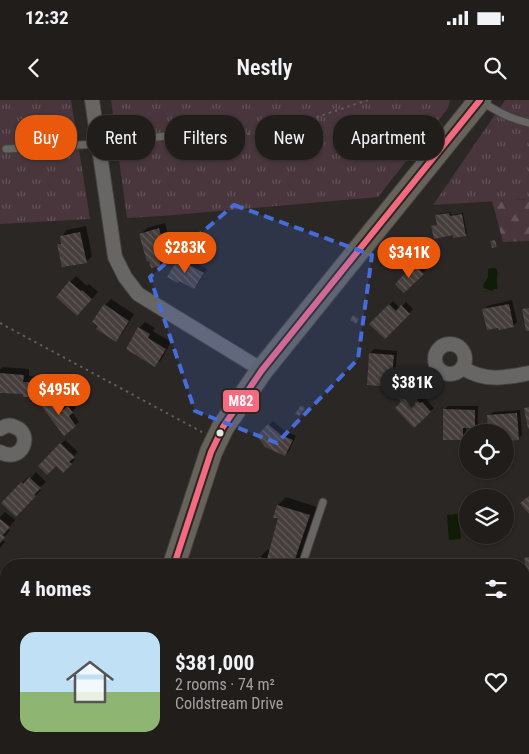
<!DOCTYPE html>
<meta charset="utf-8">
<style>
:root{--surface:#201d1b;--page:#282624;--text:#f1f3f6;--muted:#a2a2a3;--line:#3d3b3a;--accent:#ea580c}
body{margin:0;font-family:"Roboto Condensed",sans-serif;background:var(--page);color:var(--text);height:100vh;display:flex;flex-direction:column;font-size:19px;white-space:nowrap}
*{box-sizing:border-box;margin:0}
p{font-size:16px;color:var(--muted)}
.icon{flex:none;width:28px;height:28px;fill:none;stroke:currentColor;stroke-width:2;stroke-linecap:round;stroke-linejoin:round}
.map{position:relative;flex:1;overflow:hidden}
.panel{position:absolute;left:0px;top:459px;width:530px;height:196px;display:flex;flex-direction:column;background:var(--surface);border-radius:20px 20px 0 0;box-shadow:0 1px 4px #0004,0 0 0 1px var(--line)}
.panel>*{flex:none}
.hud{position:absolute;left:15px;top:15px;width:500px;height:45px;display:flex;gap:10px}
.fabs{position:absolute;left:459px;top:324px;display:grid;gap:10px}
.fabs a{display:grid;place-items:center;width:55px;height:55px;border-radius:50%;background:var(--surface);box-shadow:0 1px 4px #0004,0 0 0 1px var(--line);font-size:25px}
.price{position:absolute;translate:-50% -42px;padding:0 11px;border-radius:18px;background:var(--accent);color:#fff;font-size:16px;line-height:32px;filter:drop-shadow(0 1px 2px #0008)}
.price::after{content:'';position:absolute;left:50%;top:30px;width:15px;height:11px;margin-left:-8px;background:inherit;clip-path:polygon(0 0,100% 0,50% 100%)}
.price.selected{background:#222;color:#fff}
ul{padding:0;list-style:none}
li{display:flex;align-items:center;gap:15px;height:125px;padding:0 20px}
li+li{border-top:1px solid var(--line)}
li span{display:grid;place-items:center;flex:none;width:140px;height:100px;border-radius:15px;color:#555}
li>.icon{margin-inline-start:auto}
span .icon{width:60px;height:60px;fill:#fffc;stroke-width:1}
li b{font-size:21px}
h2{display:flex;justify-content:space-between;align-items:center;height:60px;padding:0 20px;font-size:21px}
.pill{padding:0 18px;border-radius:20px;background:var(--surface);box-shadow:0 1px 4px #0004,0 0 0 1px var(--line);font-size:18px;line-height:45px}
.pill.selected{background:var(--accent);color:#fff}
.status{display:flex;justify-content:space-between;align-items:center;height:35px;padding:0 25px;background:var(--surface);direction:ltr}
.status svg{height:14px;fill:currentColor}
header{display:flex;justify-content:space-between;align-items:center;height:65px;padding:0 20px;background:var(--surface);font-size:22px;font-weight:600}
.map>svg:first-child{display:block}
</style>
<div class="status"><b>12:32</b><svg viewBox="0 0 49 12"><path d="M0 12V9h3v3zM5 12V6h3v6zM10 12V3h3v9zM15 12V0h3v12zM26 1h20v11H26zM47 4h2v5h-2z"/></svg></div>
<header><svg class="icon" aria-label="back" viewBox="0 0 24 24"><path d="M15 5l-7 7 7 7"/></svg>Nestly<svg class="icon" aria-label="search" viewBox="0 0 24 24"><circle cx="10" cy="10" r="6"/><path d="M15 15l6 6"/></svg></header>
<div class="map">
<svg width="529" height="654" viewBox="0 0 529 654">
<defs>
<pattern id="grass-tufts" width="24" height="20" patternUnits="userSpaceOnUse" patternTransform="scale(1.25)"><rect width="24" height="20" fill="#48363c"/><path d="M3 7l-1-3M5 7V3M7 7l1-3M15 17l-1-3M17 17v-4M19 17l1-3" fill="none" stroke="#625358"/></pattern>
<pattern id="forest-firs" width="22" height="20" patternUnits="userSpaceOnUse" patternTransform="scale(1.25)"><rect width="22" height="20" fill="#48363c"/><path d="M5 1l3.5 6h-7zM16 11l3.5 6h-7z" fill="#625358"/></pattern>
<pattern id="building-back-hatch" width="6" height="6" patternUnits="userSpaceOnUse" patternTransform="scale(1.25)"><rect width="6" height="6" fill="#463e3c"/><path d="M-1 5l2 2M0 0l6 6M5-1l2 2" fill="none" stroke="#615a58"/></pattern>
</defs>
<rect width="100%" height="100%" fill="#2a2724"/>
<path fill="url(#grass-tufts)" d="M0 0H71L90 119 0 124Z
M111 0H450L448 8 378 97 162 116 127 118Z
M505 0H529V99L433 105Z"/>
<path fill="url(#forest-firs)" d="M529 99V141L503 142 492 101Z"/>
<path fill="#48363c" d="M325 649 329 654H299L302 650Z"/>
<path fill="#101c05" d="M491 168H495L497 170C498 174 497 177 497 181 497 184 498 185 497 189H494L492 191 484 188 483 185 488 177V169Z
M458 414 461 439 449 440 447 415Z"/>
<path fill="#0007" d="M451 112V115L463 113 467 133 466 135 454 137V134L433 127 438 124 437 116 438 114Z
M165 123 172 150 166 156V159L160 165 141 134 147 128Z
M86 126 92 156 86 162 59 145 62 141 61 137 67 130Z
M183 156 207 169 198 184 194 187 179 160Z
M421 159 429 167 404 191 396 184Z
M76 176 87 186 89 184 98 192 83 208 70 182Z
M111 199 134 214 122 234 116 240 105 205Z
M512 200 517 222 513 226 484 210 487 206Z
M393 201 400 208 406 202 413 209 385 238 371 224Z
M145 222 155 228 153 231 171 242 161 260 154 266 139 228Z
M374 249 397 251 395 281 391 285 370 253Z
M2 267 29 269V276L42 277 41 290 35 296 24 293 0 292V270Z
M411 287 424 300 426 299 434 308 414 326 403 302 400 298Z
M55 294 62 303 64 302 68 307 73 304 76 308 72 312 79 322 64 334 46 301Z
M448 306H478V323L474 327 466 326V335L462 339 444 310Z
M520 310 522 335 518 339 505 340V332H500L489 316 493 312Z
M273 321 285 331 296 336 289 351 285 355 259 336Z
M65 340 78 352 72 358 75 360 63 371 56 365 39 366Z
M36 372 46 382 39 388 41 390 16 416 3 403 28 377 30 379Z
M286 397 317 407 298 465H259L260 457 268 449 271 450 279 417H275L278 405Z
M5 412 15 420 8 429 10 430 2 440 5 442 0 448V417Z
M465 649H485V654H461L462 652Z"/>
<path fill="url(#building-back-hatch)" d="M449 113 450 116 462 114 466 136 453 138V135L434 139 431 126 437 125 435 115Z
M159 128 167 157 159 159 161 166 151 168 149 161 147 162 139 134Z
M80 132 87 163 62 167 57 144H61L60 136Z
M495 140 497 147 492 148 490 141Z
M178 159 204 173 194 189 179 181 178 183 167 177Z
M414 164 424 174 404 193 395 184Z
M69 181 81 191 82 190 92 199 77 216 56 197Z
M104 204 129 221 116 242 96 229 98 226 92 222Z
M389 204 396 211 401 205 410 214 385 239 369 224Z
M509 204 514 227 499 230 498 228 487 230 482 209Z
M529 208V231H526L522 209Z
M353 215 359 219 356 224 350 220Z
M138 227 150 234 148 238 166 249 155 267 126 249Z
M369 253 394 255 391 287 367 285Z
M0 273 24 275 23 282 37 283 36 297H23V294L0 293Z
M407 290 420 303 422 302 431 312 414 328 395 308 401 302 398 298Z
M51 296 58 306 59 305 63 310 68 306 73 313 69 316 76 326 64 336 40 304Z
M301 305 305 308 299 316 295 314Z
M529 307V328L528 329 524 308Z
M443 309 475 310V328H463V340H443Z
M517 313 519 340 505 341V332H493L492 328 488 329 487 315Z
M268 324 281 335 293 340 285 356 265 347 257 336Z
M60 343 75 357 69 362 72 364 63 373 56 366 47 375 38 366Z
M29 377 41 388 34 395 36 396 16 417 1 403 21 382 23 384Z
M529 396V414L520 403Z
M277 405 310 415 293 465H257L259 457 267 459 278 418H273Z
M0 419 10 427 3 435 5 437 0 443Z
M529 457V477H527L524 458Z
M468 649H482V654H460L461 651 470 652Z"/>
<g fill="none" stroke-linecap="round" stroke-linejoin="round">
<g stroke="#454340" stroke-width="9">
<path id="service" d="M482 2C500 13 509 18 529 23
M6 49 98 44 166 36
M302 465 323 402"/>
</g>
<g stroke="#454340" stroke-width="16">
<path id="minor" d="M92 0 115 157 125 177 138 194 262 270
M435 259a15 15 0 1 1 30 0a15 15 0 1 1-30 0Z
M463 268C485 282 505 278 529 273
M0 329C5 326 9 324 15 327 34 334 22 364 0 352
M524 580 527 606 529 636"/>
</g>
<g stroke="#454340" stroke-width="19">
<path id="tertiary" d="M524 549 529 548"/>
</g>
<g stroke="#454340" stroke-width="24">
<path id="primary" d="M174 465 211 352 223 327 262 270 480 0
M102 654 104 649"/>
</g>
<path stroke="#605d5b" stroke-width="2" stroke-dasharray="2.5 4" stroke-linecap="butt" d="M176 37H220L275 31 368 0
M0 223 202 332"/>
<use href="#service" stroke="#686664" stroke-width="7"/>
<use href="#minor" stroke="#686664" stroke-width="14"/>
<use href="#tertiary" stroke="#686664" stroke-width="18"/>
<use href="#primary" stroke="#67635b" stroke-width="22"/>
<g stroke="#2c2622" stroke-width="10">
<path id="bus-1" d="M174 465 211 352 223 327 262 270 480 0"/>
</g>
<use href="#bus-1" stroke="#f46a80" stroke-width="6"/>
</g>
<path fill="#466cda" fill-opacity="0.2" stroke="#466cda" stroke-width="4" stroke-dasharray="10 6" stroke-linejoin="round" d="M234 105 372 155 358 259 277 343 195 311 150 177Z"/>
<circle fill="#e8e5e2" stroke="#2c2622" stroke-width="2" cx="220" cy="333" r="4.5"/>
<rect stroke="#2c2622" stroke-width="2" x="222" y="289" width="38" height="24" rx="5" fill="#f46a80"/>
<g font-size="14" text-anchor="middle" font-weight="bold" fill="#fff">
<text x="241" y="306">M82</text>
</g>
</svg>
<div class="fabs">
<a><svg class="icon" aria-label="locate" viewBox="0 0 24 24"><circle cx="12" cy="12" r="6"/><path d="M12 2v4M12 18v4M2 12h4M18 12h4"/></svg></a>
<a><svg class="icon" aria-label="layers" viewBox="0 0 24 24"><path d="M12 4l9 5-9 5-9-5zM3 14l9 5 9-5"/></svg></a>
</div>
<b class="price" style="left:185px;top:174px">$283K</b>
<b class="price" style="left:409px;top:179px">$341K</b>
<b class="price selected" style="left:412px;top:309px">$381K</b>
<b class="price" style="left:59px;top:316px">$495K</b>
<div class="hud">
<a class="pill selected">Buy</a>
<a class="pill">Rent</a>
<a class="pill">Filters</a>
<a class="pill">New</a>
<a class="pill">Apartment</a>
</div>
<section class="panel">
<h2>4 homes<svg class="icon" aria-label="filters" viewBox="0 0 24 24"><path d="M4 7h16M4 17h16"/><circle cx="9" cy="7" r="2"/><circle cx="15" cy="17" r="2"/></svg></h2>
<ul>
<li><span style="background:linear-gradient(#bfe0f5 60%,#8fb573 0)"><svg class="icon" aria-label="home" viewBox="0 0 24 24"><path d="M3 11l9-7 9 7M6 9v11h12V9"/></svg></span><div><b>$381,000</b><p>2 rooms · 74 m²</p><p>Coldstream Drive</p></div><svg class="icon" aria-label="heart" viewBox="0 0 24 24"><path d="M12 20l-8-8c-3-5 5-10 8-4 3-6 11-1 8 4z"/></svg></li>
</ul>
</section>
</div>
